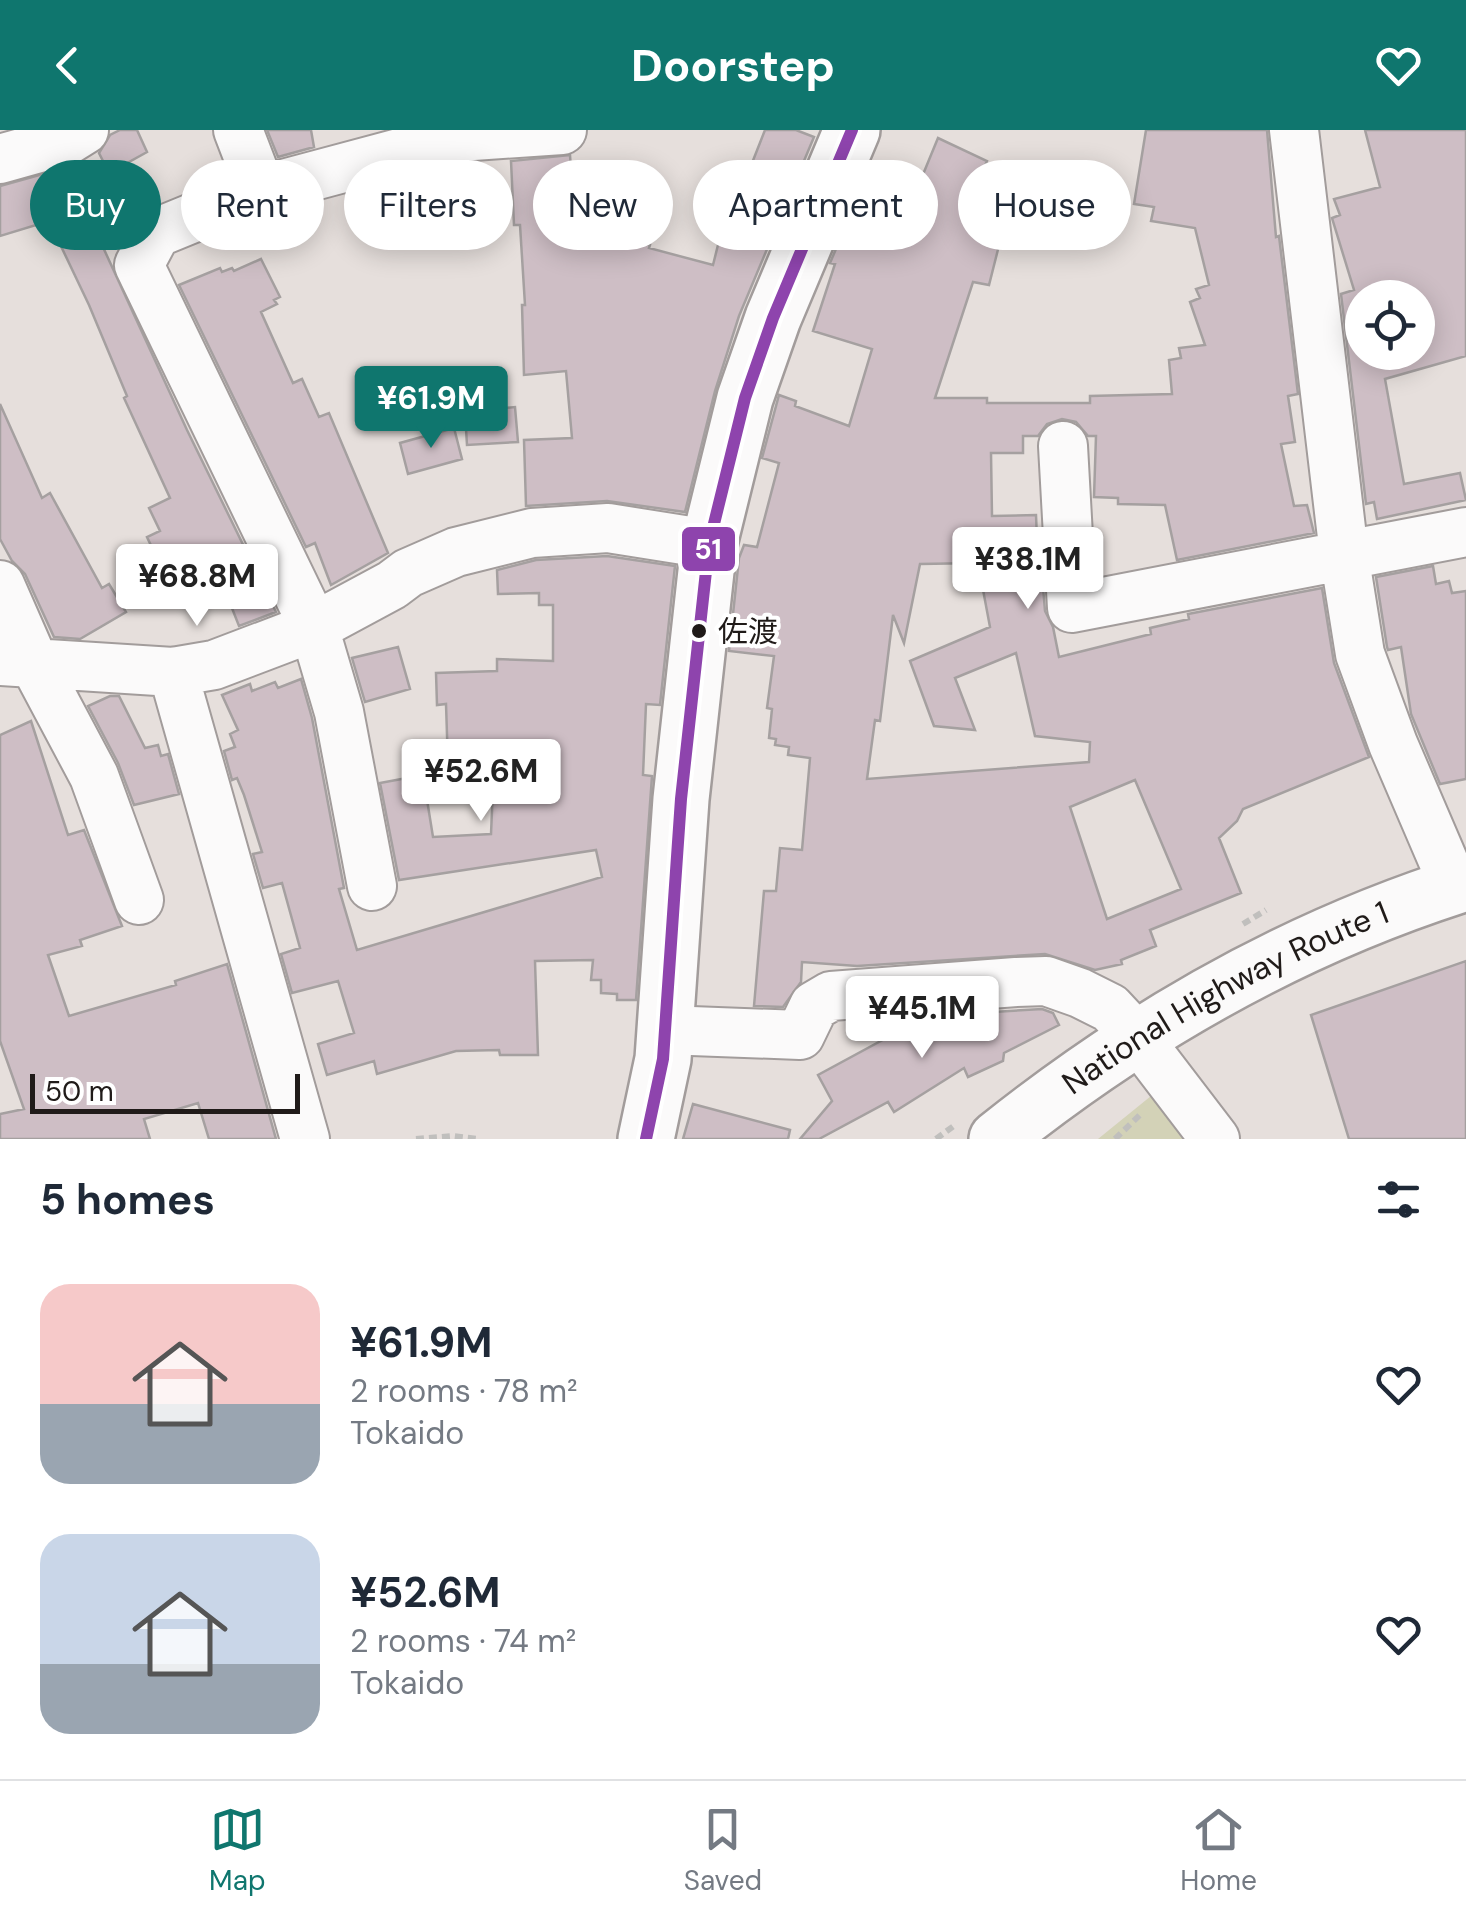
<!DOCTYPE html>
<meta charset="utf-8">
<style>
:root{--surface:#fff;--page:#f6f6f7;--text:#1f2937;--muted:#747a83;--line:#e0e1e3;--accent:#0f766e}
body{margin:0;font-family:"DM Sans","Noto Sans JP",sans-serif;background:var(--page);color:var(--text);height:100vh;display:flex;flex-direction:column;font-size:38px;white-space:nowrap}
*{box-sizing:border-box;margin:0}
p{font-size:32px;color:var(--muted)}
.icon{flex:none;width:55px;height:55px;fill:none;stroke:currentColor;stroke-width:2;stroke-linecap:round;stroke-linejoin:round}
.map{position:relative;height:1009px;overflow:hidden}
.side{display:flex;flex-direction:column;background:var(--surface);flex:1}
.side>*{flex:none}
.guide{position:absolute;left:30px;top:30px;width:1408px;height:90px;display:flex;gap:20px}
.controls{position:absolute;left:1345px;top:150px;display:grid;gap:20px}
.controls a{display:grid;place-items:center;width:90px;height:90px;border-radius:50%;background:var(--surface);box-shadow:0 5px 25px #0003;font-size:50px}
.scale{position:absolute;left:30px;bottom:25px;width:270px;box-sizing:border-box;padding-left:10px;border:5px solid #201b19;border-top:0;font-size:28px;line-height:35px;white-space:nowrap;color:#201b19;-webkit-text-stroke:8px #fff;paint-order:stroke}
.price{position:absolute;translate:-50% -85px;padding:0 22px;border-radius:10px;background:#fff;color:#222;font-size:32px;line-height:65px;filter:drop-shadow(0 2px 5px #0008)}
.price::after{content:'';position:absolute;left:50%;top:60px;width:30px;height:22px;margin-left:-15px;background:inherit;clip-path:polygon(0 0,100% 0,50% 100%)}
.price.active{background:var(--accent);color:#fff}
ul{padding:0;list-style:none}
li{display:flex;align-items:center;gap:30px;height:250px;padding:0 40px}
li span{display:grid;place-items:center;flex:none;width:280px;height:200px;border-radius:30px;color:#555}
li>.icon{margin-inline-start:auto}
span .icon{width:120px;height:120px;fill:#fffc;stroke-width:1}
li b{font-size:42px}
h2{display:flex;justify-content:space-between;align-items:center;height:120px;padding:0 40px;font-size:42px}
.tag{padding:0 35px;border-radius:45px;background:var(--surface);box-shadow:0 5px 25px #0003;font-size:35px;line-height:90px}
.tag.active{background:var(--accent);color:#fff}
header{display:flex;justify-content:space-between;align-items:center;height:130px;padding:0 40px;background:var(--accent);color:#fff;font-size:45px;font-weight:700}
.tabs{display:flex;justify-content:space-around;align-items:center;height:140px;border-top:2px solid var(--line);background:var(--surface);font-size:28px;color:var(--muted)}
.tabs a{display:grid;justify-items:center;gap:5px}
.tabs .active{color:var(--accent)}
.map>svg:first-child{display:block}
</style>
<header><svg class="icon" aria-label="back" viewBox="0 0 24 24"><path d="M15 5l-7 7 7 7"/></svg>Doorstep<svg class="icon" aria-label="heart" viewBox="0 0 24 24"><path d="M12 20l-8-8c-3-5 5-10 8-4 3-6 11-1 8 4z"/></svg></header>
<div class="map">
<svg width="1466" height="1009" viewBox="0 0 1466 1009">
<rect width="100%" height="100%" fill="#e6dfdc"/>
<path fill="#d3d2b7" d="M1151 966 1169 969 1202 1009H1098Z"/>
<path fill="#cebec5" stroke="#a5a0a0" stroke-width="2.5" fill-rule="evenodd" d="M120 0H137L147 22 109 43 99 23 110 5Z
M267 0H311L314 17 278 27Z
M765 0H796L814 7 739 186 715 261 685 382 607 371 526 376 524 310 572 308 566 241 524 245 522 175H525L520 95H514L511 31 570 25 571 40 578 39 581 93H584V102L650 115 649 118 713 135 719 111 727 114 749 52 745 51Z
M1146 0H1267L1276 107 1279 106 1298 264 1288 266 1295 312 1281 314 1294 376 1307 375 1314 403 1177 430 1165 375 1118 374V368L1094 367 1096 306H1088L1076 292 1062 289 1047 294 1038 306H1023V323H991L992 386 1036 385 1039 458 1043 457 1045 481 1053 497 1059 527 1151 504 1150 498 1189 489 1188 484 1322 458 1334 533 1369 627 1243 679 1237 691 1219 708 1241 763 1150 800 1156 816 1121 830 1122 834 1095 840 1045 824 857 836 802 832 801 852 783 877 754 876 764 761H776L780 718 802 720 810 628 788 625 789 617 775 615 776 609 769 608 772 579 767 578 774 526 729 521 739 428 744 415 757 417 779 333 762 328 779 265 796 271 795 276 849 296 872 219 813 201 835 134 830 133 844 100 894 115 938 8 987 31 981 44 996 51 990 63 1011 68 989 155 973 152 935 268H987V273H1090V266L1172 264 1169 230 1181 228 1179 218 1205 215 1190 172 1200 168 1196 159 1209 155 1195 98 1151 91 1154 77 1134 74ZM978 433 990 497 910 531 934 596 975 600 955 548 1016 523 1035 606 1090 612 1089 632 867 649 875 590 880 591 893 485 904 513 920 434ZM1135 650 1181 759 1107 789 1070 677Z
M1365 0H1466V226L1385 249 1404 354 1460 343 1466 370 1377 389 1374 372 1366 374 1341 164 1354 160 1332 88 1340 85 1334 69 1380 57ZM1362 168H1418V222H1362Z
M86 32 98 74 85 78 187 300 276 482 239 496 230 473 224 476 206 430 167 449 147 407 160 401 149 378 170 368 124 268 127 266 89 175 49 91 0 106V56Z
M261 129 280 167 274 170 277 174 261 182 293 253 302 249 319 287 329 283 388 423 331 455 315 413 306 417 179 155 220 138 222 142 232 138 234 141Z
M0 274 42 368 50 363 102 458 109 454 126 482 80 509 54 507 25 444 12 431 0 409Z
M515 277 518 312 467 315 465 282Z
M454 298 462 329 408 344 400 313Z
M607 426 675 436 660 575 646 574 643 645 652 646 636 870H617V864L601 863V850H591L593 830 535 831 538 925H500L499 920 456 921 377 944 374 931 327 945 318 914 354 903 338 851 292 863 281 824 300 818 282 753 263 758 253 724 262 722 244 665 237 648 232 650 224 621 235 617 230 604 238 600 222 565 250 554 252 561 275 552 278 558 301 549 312 588 344 758 339 759 357 820 602 747 596 720 399 750 380 653 423 645 433 707 491 704 494 634 448 635 446 574 437 575 436 543 497 541V529L553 531V475H539V463L498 464 497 440 536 430Z
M1433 436 1436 454 1449 451 1452 463 1466 461V649L1440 654 1411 584 1401 517 1388 520 1387 517 1376 447Z
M398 517 410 559 365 572 352 528Z
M110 566H119L145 618 158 615 161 626 168 624 179 664 134 675 118 633 88 576Z
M31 591 68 705 84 700 122 796 80 810 82 816 48 825 69 886 176 855 175 851 227 834 276 1009H209L198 973 144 989 150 1009H0V984L24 979 0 911V605Z
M1466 831V1009H1349L1311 885Z
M1042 879 1053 883 1059 895 1004 923 1003 931 968 947 964 938 894 982 888 972 819 1009H800L832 971 818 945 927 886Z
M693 974 790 1000 788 1009H683Z"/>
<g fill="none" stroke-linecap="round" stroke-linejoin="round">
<g stroke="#a29c9b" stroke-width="52">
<path id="minor" d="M238 0 261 60
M1294 0 1344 424 1360 524 1393 614 1454 756
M0 29 68 10 84 0
M1063 316 1072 478 1466 402
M0 455 35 535 94 646 139 770
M0 531 173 542 214 535 314 497 392 455 408 443 456 422 532 403 608 398 709 414
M173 542 305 1009
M372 756 339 582 314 497 139 135 156 103 261 60 459 7 562 0
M665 900 800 905 814 876 831 866 1016 852 1046 851 1080 863 1110 878 1137 907 1215 1009"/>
</g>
<g stroke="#a29c9b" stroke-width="60">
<path id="major" d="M646 1009 663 929 681 669 709 414 745 268 773 188 852 0"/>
</g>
<g stroke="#a29c9b" stroke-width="60">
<g id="highway">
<path id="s1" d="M997 1009C1137 897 1295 807 1466 753"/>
</g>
</g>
<path stroke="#c0bfbd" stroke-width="6" stroke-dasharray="8 5" stroke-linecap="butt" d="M1243 794 1266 780
M416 1009 453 1006 479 1009
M936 1009 955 995
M1115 1009 1143 982"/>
<use href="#minor" stroke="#fbfafa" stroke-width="48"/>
<use href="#major" stroke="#fbfafa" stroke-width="55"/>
<use href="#highway" stroke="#fbfafa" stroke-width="55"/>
<g stroke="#fff" stroke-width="20">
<path id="bus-1" d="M646 1009 663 929 681 669 709 414 745 268 773 188 852 0"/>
</g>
<use href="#bus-1" stroke="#8e44ad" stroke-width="12"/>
</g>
<circle fill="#201b19" stroke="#fff" stroke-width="4" cx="699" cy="501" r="9"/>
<g text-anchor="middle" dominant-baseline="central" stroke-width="8" stroke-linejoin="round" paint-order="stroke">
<g font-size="30" fill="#201b19" stroke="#fff" text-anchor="start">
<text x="718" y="501">佐渡</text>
</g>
<g font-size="32" fill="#201b19" stroke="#fff">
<text stroke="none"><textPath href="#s1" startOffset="270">National Highway Route 1</textPath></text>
</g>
</g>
<rect stroke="#fff" stroke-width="4" x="680" y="395" width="57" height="48" rx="10" fill="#8e44ad"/>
<g font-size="28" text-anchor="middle" font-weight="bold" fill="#fff">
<text x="708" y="429">51</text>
</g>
</svg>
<div class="controls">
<a><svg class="icon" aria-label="locate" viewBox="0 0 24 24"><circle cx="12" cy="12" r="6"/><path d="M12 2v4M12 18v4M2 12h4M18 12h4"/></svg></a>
</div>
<div class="scale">50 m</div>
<b class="price active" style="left:431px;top:321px">¥61.9M</b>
<b class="price" style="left:1028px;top:482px">¥38.1M</b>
<b class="price" style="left:197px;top:499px">¥68.8M</b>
<b class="price" style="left:481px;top:694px">¥52.6M</b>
<b class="price" style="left:922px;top:931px">¥45.1M</b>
<div class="guide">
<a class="tag active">Buy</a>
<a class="tag">Rent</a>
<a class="tag">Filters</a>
<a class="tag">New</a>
<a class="tag">Apartment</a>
<a class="tag">House</a>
</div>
</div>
<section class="side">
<h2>5 homes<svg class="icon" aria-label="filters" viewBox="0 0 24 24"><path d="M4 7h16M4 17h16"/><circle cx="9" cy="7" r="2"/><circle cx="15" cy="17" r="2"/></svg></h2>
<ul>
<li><span style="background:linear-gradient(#f6c9c9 60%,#9aa5b1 0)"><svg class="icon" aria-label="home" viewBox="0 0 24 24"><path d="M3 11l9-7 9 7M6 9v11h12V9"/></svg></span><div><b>¥61.9M</b><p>2 rooms · 78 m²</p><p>Tokaido</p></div><svg class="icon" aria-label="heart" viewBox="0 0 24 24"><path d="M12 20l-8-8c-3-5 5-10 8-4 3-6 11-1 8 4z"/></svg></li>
<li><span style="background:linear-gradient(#c9d6e8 65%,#9aa5b1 0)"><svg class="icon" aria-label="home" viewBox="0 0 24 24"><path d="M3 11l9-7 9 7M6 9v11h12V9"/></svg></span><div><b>¥52.6M</b><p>2 rooms · 74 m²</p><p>Tokaido</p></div><svg class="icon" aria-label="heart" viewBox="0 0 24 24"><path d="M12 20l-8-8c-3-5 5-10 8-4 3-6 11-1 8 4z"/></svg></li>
</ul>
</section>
<nav class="tabs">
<a class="active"><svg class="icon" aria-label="map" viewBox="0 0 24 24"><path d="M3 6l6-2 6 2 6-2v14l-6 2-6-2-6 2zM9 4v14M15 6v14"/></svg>Map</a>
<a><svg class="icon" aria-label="saved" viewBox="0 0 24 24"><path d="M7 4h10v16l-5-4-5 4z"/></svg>Saved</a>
<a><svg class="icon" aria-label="home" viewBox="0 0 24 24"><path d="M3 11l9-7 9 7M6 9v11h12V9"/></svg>Home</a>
</nav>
